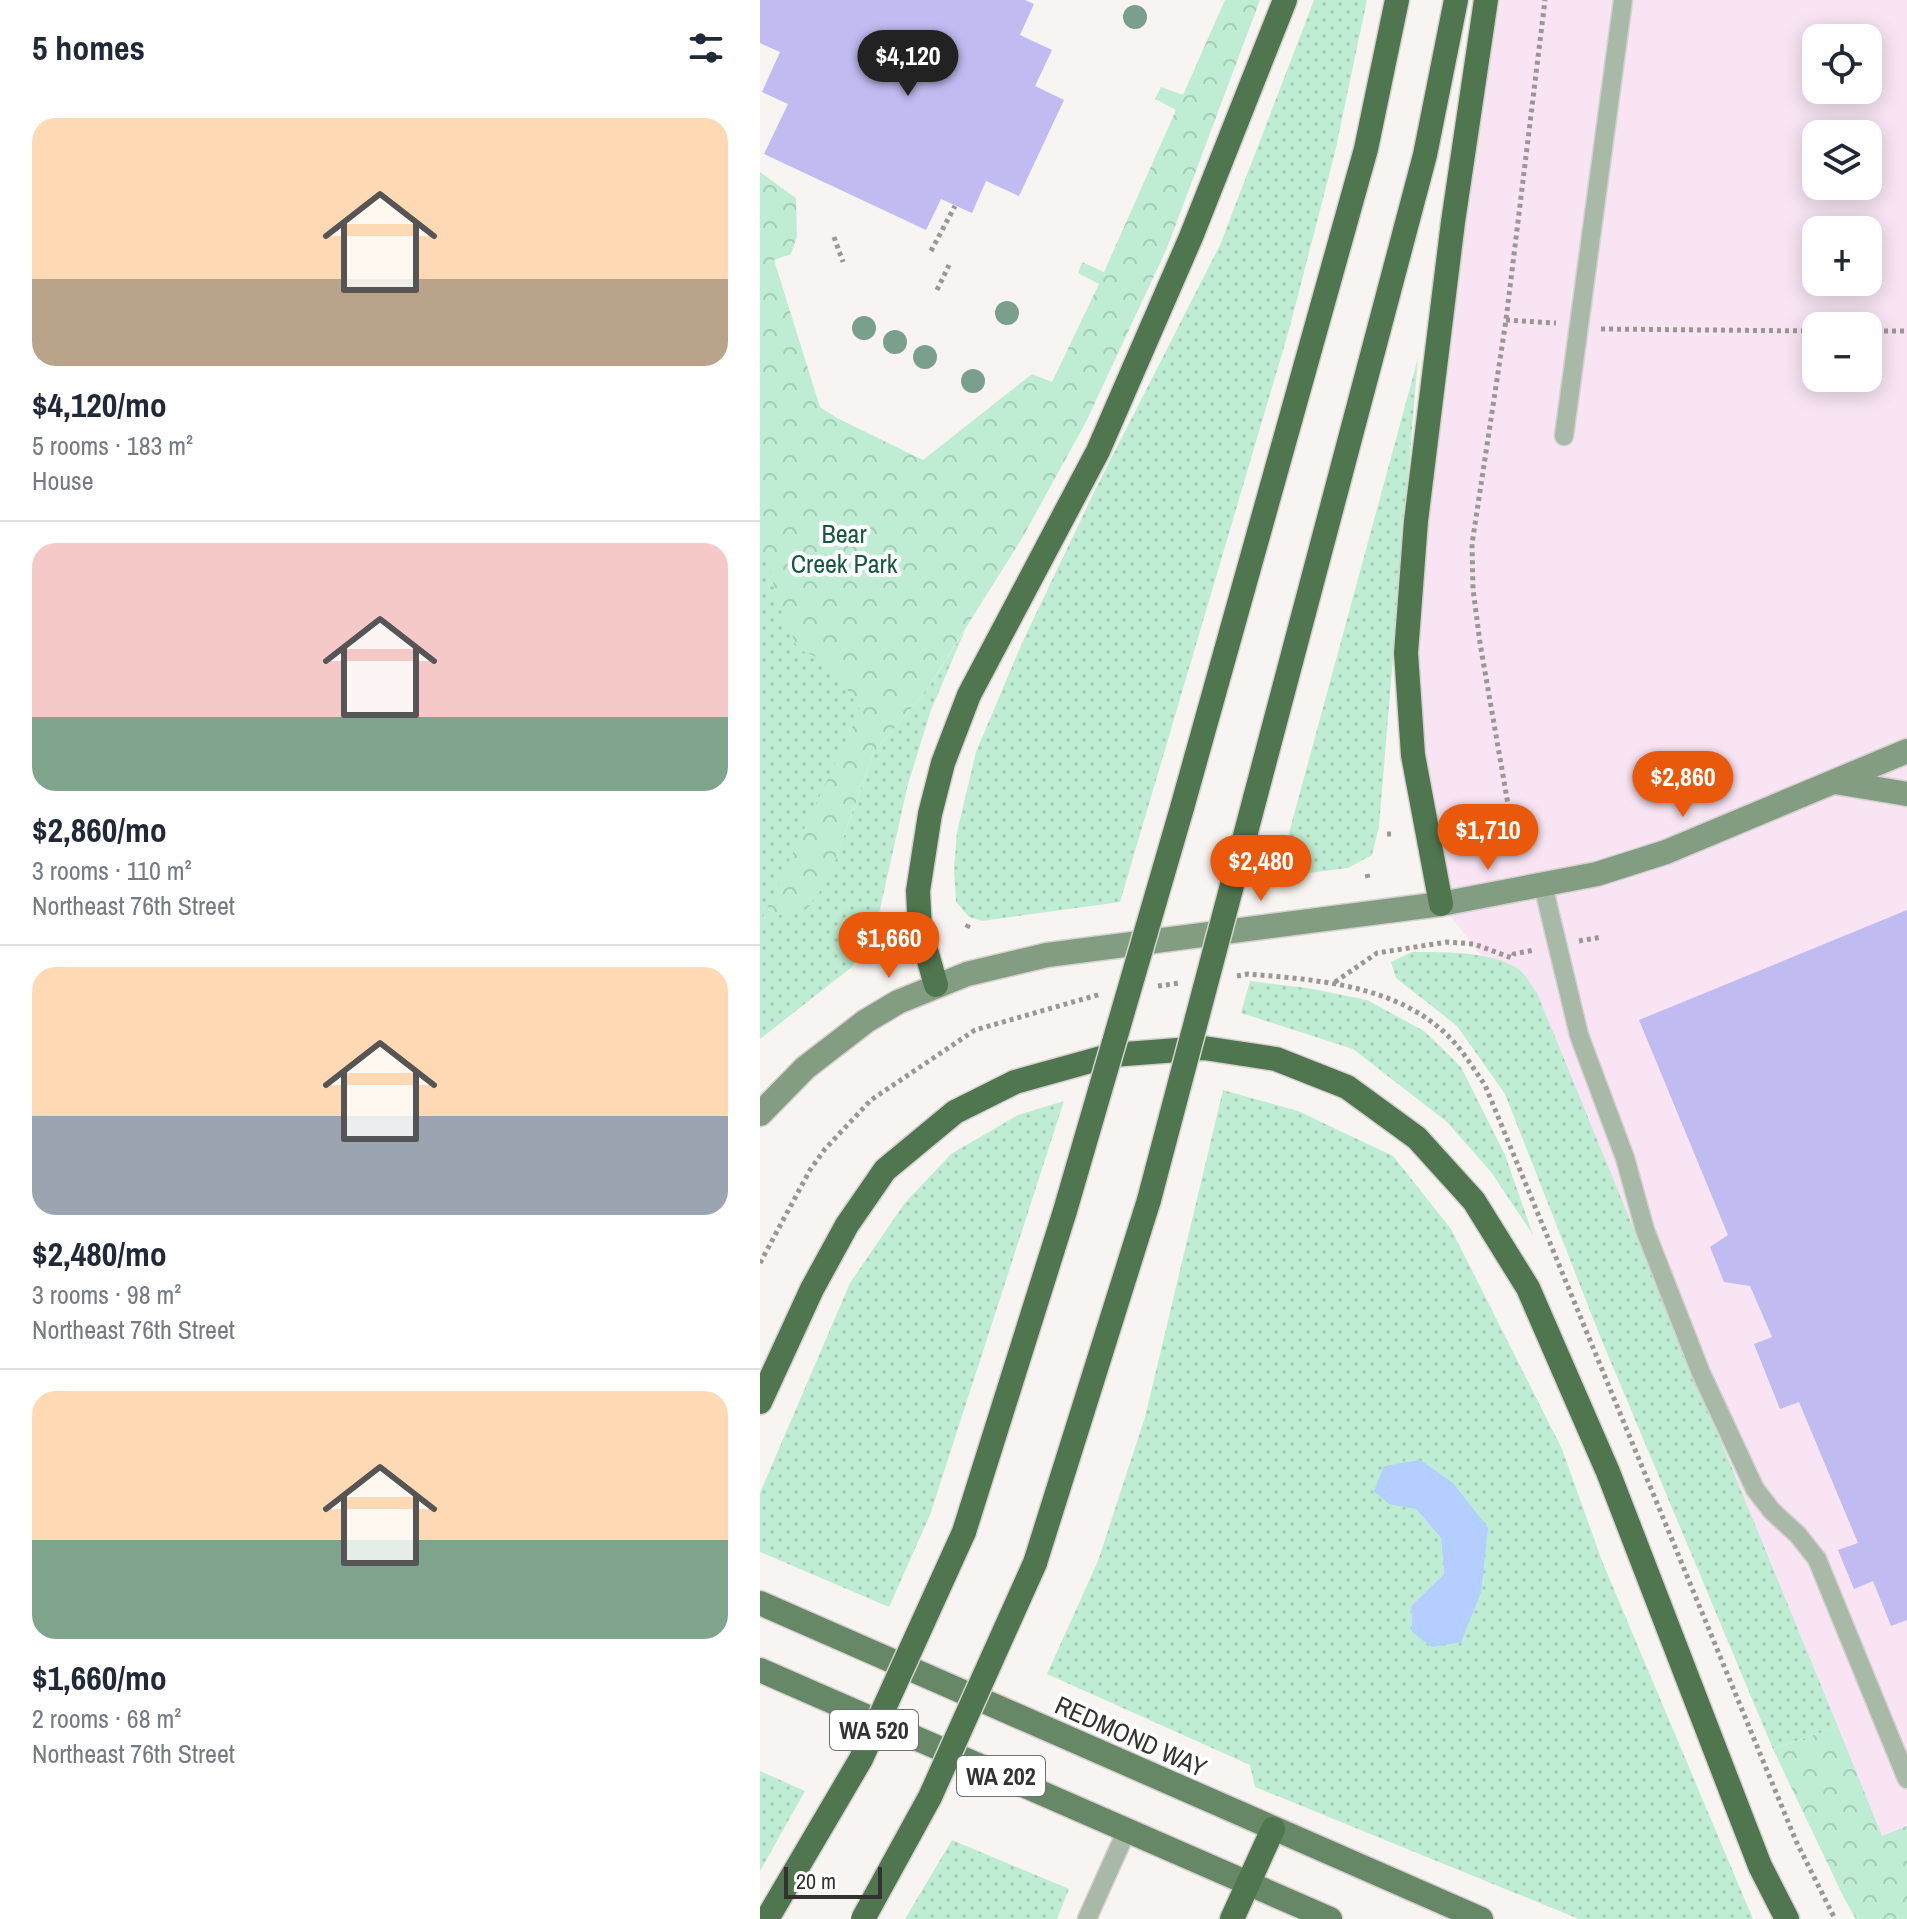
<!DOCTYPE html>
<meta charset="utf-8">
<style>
:root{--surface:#fff;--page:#f2f2f3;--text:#1f2937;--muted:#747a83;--line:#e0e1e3;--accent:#ea580c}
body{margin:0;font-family:"Archivo Narrow",sans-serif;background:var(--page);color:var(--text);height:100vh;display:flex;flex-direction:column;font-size:30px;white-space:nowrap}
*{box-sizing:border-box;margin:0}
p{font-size:26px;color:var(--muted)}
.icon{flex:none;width:44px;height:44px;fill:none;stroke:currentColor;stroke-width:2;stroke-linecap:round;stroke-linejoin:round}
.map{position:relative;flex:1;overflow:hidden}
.drawer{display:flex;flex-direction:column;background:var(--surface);width:760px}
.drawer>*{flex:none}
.controls{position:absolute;left:1042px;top:24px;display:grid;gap:16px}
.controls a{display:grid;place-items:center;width:80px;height:80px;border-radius:16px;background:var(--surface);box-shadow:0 4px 20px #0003;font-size:40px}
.scale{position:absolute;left:24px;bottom:20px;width:98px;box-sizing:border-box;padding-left:8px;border:4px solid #333230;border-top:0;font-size:22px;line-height:28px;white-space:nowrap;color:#333230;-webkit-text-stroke:6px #fff;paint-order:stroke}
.price{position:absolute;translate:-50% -68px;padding:0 18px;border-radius:28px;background:var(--accent);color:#fff;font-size:26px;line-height:52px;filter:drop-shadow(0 2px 4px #0008)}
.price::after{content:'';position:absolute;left:50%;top:48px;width:24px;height:18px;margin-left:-12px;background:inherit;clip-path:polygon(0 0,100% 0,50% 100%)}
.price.on{background:#222;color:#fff}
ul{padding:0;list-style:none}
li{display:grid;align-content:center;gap:16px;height:424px;padding:0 32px}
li+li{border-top:2px solid var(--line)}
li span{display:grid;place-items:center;height:248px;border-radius:24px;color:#555}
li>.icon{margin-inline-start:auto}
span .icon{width:144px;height:144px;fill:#fffc;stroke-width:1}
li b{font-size:34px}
h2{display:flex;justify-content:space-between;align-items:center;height:96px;padding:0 32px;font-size:34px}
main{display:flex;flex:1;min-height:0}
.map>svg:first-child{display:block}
</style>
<main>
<section class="drawer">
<h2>5 homes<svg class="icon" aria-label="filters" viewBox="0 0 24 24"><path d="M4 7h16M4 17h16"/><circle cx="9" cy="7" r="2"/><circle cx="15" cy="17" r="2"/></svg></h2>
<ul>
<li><span style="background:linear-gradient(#ffd9b3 65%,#b9a48a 0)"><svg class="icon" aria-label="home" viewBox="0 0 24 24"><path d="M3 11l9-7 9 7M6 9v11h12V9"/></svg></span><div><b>$4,120/mo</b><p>5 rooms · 183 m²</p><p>House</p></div></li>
<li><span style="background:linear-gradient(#f6c9c9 70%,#7fa58c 0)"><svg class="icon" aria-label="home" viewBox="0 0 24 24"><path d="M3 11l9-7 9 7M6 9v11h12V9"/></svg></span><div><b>$2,860/mo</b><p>3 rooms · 110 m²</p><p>Northeast 76th Street</p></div></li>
<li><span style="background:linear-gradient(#ffd9b3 60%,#9aa5b1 0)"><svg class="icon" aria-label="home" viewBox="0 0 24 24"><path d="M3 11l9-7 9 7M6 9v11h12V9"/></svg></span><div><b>$2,480/mo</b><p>3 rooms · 98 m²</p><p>Northeast 76th Street</p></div></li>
<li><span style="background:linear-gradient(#ffd9b3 60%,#7fa58c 0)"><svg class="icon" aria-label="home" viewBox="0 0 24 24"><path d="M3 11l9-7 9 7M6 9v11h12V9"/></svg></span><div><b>$1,660/mo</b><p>2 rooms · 68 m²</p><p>Northeast 76th Street</p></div></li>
</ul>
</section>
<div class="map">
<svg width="1147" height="1919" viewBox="0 0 1147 1919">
<defs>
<pattern id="grass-dots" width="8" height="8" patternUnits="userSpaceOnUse" patternTransform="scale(2)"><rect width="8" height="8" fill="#bfedd3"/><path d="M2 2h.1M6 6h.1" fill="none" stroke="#a5ccb5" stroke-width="1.8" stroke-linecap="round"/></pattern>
<pattern id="forest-crowns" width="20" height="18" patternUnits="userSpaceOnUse" patternTransform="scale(2)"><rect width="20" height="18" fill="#bfedd3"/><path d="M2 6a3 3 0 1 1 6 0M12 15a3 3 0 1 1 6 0" fill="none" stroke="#a5ccb5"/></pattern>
</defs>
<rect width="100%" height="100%" fill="#f7f4f1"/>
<path fill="#f8e4f3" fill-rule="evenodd" d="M740 0H1147V1919H1122L747 988 681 904 646 653 693 222ZM1056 38H1108V90H1056ZM1056 134H1108V186H1056ZM1056 230H1108V282H1056ZM1056 326H1108V378H1056Z"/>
<path fill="url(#grass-dots)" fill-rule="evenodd" d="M554 0H607L575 152 529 330 360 902 222 921 209 917 196 902 194 869 197 832 216 752 262 643 336 488 460 245Z
M0 264 31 429 196 508 68 880 114 752 166 691 205 630 171 710 148 784 116 927 92 967 0 1039Z
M658 358 619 826 612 855 588 868 517 877Z
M652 952C683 952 730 951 757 968 765 973 771 985 777 993L1078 1727 1013 1749 840 1336 745 1094 697 1026 636 978 631 962Z
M490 981 547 988 607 1000 664 1031 701 1067 745 1155 773 1235 731 1172 687 1122 593 1049 481 1013Z
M463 1090 538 1111 633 1156 691 1229 802 1449 842 1561 993 1919H819L495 1787 490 1765 287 1674 338 1561 385 1417ZM656 1509 728 1528 652 1632 651 1606 684 1574 681 1538Z
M304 1101 170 1515 129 1607 0 1552V1493L90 1283 144 1204 191 1154 258 1115Z
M0 1771 45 1791 0 1871Z
M192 1840 309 1889 297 1919H145Z"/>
<path fill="url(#forest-crowns)" d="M465 0H500L407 248 326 422 261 540 166 691 114 752 68 880 47 909 2 919 100 710 71 663 38 649 20 608 7 559 0 557V172L36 198 37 236 31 254 14 260 60 407 77 418 163 460 272 374 292 382 339 284 318 273 322 262 344 272 416 110 395 99 401 87 423 95Z
M1078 1727 1122 1836 1147 1826V1919H1096L1084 1898 1013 1749Z"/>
<path fill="#b3ceff" d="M660 1460 693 1483 728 1528 721 1592 701 1642 672 1647 652 1632 651 1606 684 1574 681 1538 656 1509 629 1504 614 1491 624 1466Z"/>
<path fill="#c0bbf0" d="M0 0H265L274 4 260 35 292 50 275 86 304 100 259 196 226 181 212 213 181 199 166 230 4 154 28 104 2 92 20 52 0 43Z
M1147 910V1620L1131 1626 1113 1581 1094 1589 1078 1550 1098 1543 1039 1402 1020 1409 994 1344 1012 1337 990 1286 964 1282 950 1247 968 1235 879 1020Z"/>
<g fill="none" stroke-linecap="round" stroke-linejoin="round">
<g stroke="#d4d1ce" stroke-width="21">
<path id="lane" d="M804 436 863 0
M783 885 819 1035 865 1158 885 1230 941 1373 995 1489 1012 1511 1038 1535 1057 1559 1147 1779
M327 1919 366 1832"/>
</g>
<g stroke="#d4d1ce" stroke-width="27">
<path id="secondary" d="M1075 782 1147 794
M0 1114 45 1068 106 1021 138 1002 207 974 287 955 681 904 837 874 906 852 1147 751"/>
</g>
<g stroke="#d4d1ce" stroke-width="27">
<path id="primary" d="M0 1603 721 1919
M0 1670 570 1919"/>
</g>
<g stroke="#d4d1ce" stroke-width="27">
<path id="highway" d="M495 798 665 155 696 0
M422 808 606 149 637 0
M681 904 653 755 646 653 656 521 693 222 726 0
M176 985 160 929 158 891 170 814 183 763 209 695 338 451 431 237 525 0
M0 1402 52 1289 87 1225 125 1170 195 1112 255 1082 352 1055 444 1048 516 1059 587 1087 657 1138 714 1201 768 1288 848 1472 1000 1866 1027 1919
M204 1532 305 1211
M275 1563 389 1200
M472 1919 513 1829"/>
</g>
<path stroke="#9a9895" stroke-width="5" stroke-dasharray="4 4" stroke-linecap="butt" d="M74 237 83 262
M171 251 195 206
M177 290 189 265
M746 320 796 323
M841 329 1056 331
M1108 331H1147
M712 819 715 816
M753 833 720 643 713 589 712 544 746 320 785 0
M627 834H631
M607 874 608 878
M207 928 209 923
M819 941 842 937
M120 949 124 950
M477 976 488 974C559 980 641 985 693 1041 705 1054 715 1071 725 1085L1036 1841 1075 1919
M575 982 617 953 687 942 714 944 752 958 754 954 774 950
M398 986 420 983
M0 1263 50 1170 65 1149 111 1100 215 1030 341 994"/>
<use href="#lane" stroke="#a8baa7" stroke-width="18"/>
<use href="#secondary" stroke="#829d81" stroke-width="24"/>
<use href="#primary" stroke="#678866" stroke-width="24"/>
<use href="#highway" stroke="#4f764f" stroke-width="24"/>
<g stroke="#d4d1ce" stroke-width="27" stroke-linecap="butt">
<path id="highway-bridge" d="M389 1200 495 798
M305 1211 422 808
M7 1919 101 1759 204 1532
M103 1919 170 1797 275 1563"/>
</g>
<use href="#highway-bridge" stroke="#4f764f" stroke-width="24"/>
</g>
<g fill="#7b9f8d">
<circle cx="375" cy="17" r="12"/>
<circle cx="247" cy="313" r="12"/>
<circle cx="104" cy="328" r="12"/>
<circle cx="135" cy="342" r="12"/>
<circle cx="165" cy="357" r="12"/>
<circle cx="213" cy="381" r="12"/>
</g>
<g text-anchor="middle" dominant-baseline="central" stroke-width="8" stroke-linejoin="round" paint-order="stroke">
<g fill="#fff" stroke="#70706e" stroke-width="2">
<rect x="70" y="1710" width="88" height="40" rx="6"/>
<rect x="197" y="1756" width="88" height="40" rx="6"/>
</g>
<g font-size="24" font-weight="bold" fill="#333230">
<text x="114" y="1730">WA 520</text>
<text x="241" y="1776">WA 202</text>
</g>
<g font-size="26" fill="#15593c" stroke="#fff">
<text x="84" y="533">Bear<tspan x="84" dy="30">Creek Park</tspan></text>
</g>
<g font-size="26" fill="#333230" stroke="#fff">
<text transform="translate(371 1736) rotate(24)">REDMOND WAY</text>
</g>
</g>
</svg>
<div class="controls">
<a><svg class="icon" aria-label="locate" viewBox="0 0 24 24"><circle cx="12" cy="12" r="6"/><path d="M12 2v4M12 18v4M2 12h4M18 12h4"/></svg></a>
<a><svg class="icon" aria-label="layers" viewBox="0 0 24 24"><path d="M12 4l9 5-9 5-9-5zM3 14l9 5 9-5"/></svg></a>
<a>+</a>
<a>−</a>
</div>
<div class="scale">20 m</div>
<b class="price on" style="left:148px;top:98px">$4,120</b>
<b class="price" style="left:923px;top:819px">$2,860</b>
<b class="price" style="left:728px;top:872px">$1,710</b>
<b class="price" style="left:501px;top:903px">$2,480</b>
<b class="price" style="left:129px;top:980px">$1,660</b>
</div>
</main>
